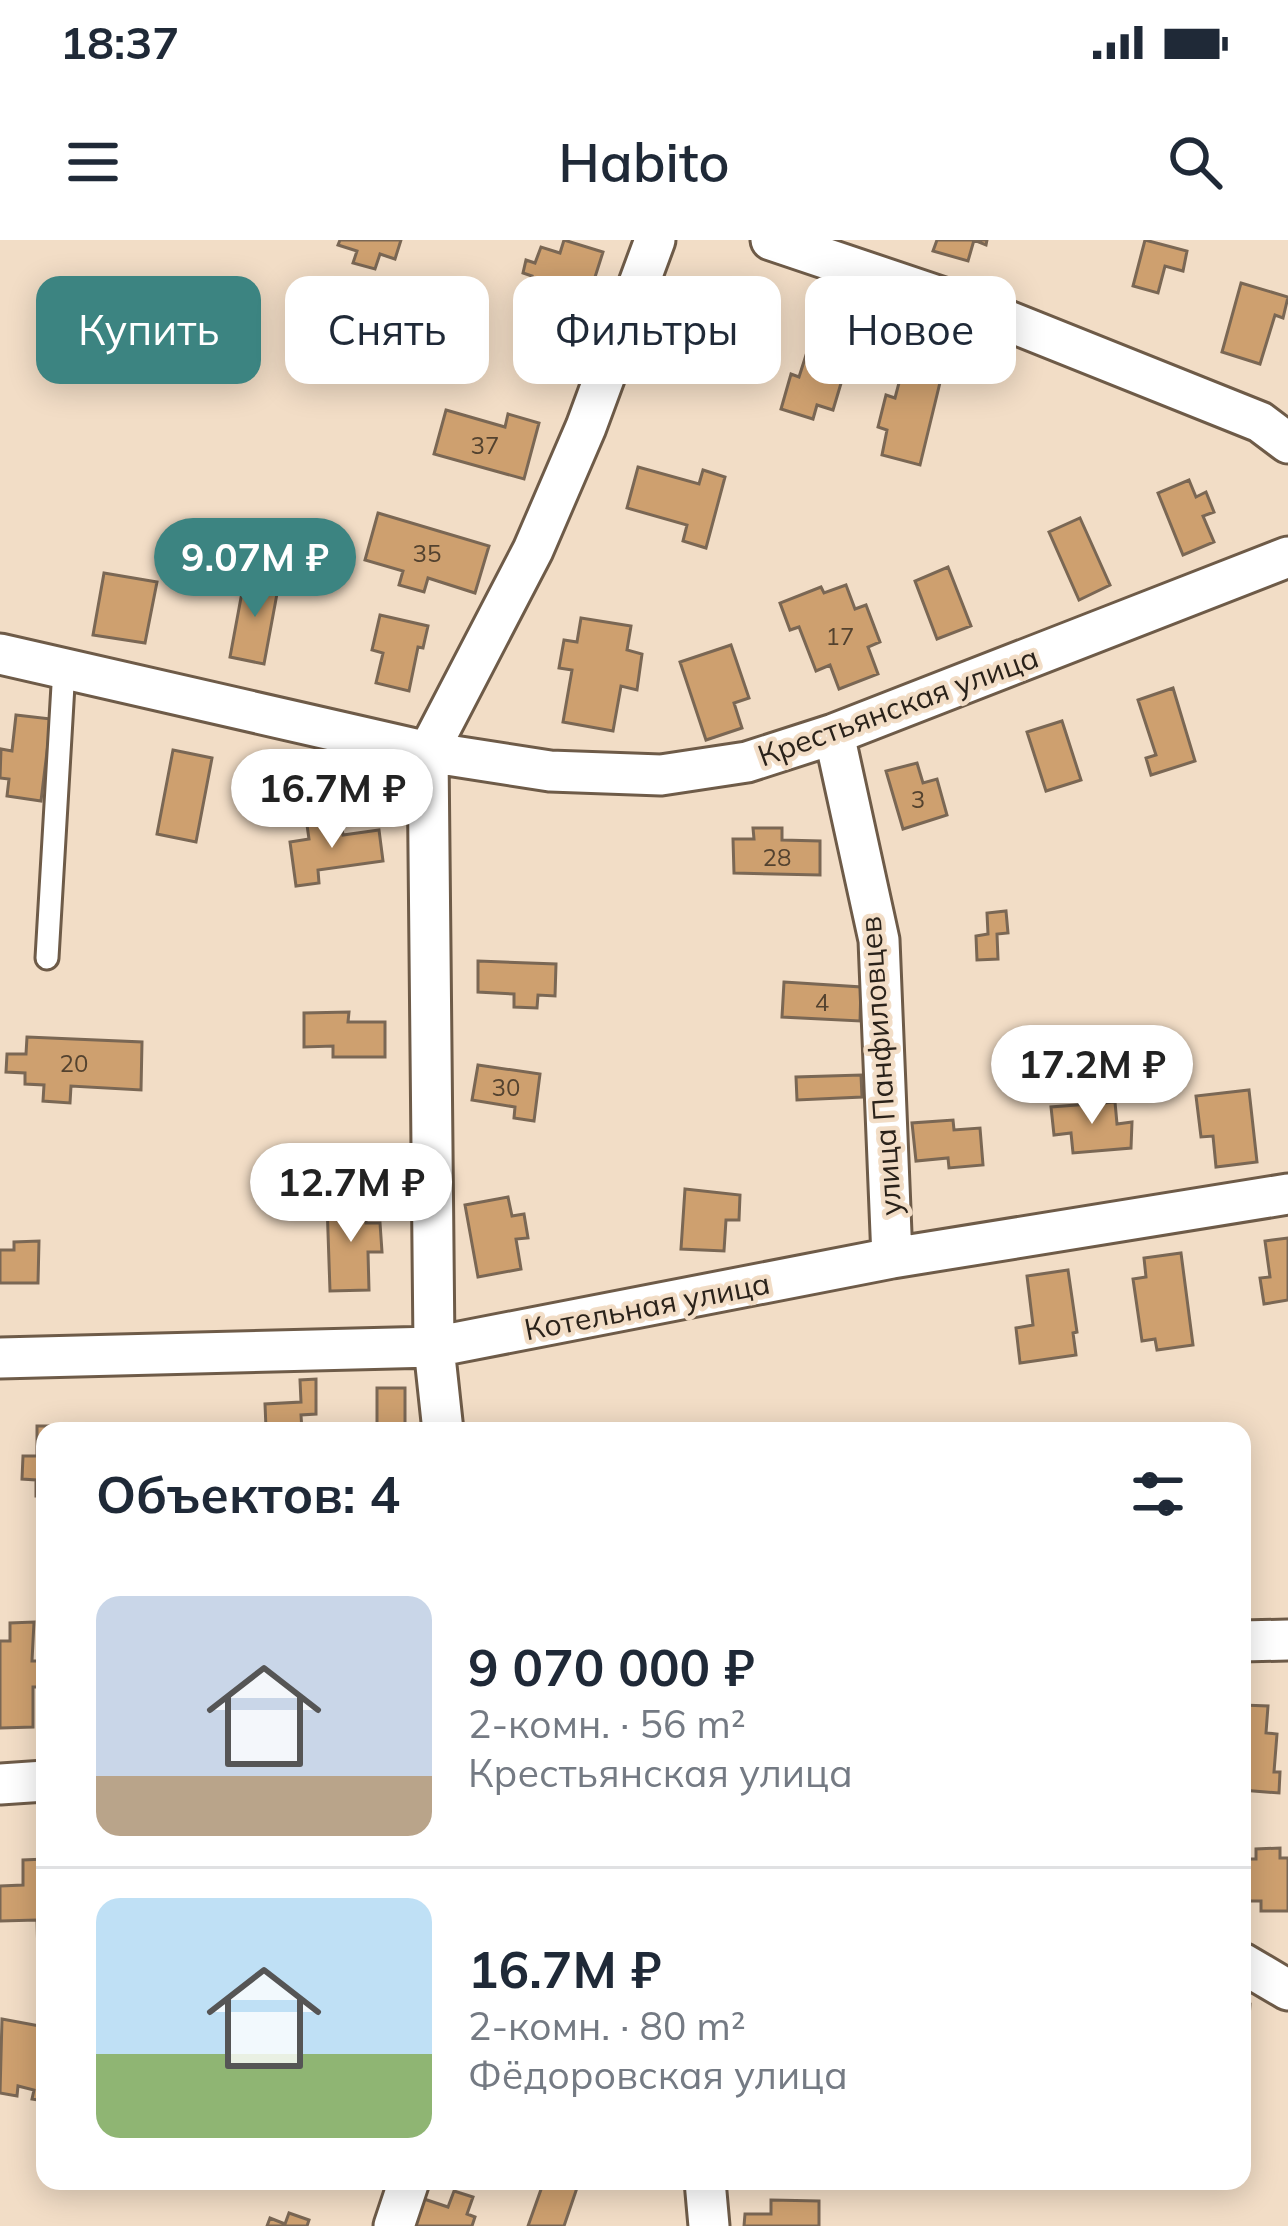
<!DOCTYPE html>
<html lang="ru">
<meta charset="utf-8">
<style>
:root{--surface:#fff;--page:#f6f6f7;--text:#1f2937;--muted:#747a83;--line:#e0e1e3;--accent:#3c8481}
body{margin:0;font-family:Mulish,sans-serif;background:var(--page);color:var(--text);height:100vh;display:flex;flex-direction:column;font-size:45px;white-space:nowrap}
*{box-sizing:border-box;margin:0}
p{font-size:39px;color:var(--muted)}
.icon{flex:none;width:66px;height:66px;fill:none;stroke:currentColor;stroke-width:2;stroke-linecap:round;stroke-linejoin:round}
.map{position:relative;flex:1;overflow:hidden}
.panel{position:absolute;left:36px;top:1182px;width:1215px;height:768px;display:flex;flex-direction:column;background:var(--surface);border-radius:24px;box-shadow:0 6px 30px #0003}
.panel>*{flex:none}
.banner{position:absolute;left:36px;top:36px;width:1218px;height:108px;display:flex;gap:24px}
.price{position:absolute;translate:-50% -102px;padding:0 27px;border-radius:42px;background:#fff;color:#222;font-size:39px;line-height:78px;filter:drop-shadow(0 3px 6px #0008)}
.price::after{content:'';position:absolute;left:50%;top:72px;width:36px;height:27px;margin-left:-18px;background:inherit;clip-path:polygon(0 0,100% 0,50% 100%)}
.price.on{background:var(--accent);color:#fff}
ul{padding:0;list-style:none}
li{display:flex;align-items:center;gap:36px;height:300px;padding:0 60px}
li+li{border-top:3px solid var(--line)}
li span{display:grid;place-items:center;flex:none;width:336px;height:240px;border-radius:24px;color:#555}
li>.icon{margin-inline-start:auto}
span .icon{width:144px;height:144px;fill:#fffc;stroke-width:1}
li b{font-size:51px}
h2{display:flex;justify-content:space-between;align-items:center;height:144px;padding:0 60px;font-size:51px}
.chip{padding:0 42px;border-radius:24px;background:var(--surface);box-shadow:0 6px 30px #0003;font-size:42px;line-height:108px}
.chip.on{background:var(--accent);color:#fff}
.status{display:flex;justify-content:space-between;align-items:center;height:84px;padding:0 60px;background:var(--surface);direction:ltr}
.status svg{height:33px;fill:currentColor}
header{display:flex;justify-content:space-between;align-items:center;height:156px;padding:0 60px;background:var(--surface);font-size:54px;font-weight:600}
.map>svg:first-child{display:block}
</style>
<div class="status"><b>18:37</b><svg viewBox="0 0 49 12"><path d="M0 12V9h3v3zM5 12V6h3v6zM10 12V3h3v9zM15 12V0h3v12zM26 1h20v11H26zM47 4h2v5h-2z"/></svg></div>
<header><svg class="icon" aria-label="menu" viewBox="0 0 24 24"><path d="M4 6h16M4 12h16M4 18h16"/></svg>Habito<svg class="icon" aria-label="search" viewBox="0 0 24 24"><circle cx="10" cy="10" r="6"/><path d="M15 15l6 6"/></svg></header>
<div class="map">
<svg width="1288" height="1986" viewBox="0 0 1288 1986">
<rect width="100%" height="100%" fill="#f2ddc6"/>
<path fill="#cea06f" stroke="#7a6754" stroke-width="3" d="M340 0H401L395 19 380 14 375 29 353 23 357 11 338 5Z
M564 0 603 12 581 81 559 73 563 62 527 51 532 36 523 33 526 20 535 23 541 7 560 13Z
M937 0H987L986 5 974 0 968 21 933 11Z
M1145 0 1187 11 1183 31 1165 26 1158 53 1133 46Z
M1241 43 1288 57 1283 78 1275 75 1260 124 1222 112Z
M699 46 738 58 716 135 665 120 671 95 684 99Z
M815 87 854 100 833 170 817 165 813 179 781 169 791 134 799 137Z
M905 120 943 130 920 225 882 215 887 190 878 187 886 155 895 158Z
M446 170 505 187 508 174 539 183 524 239 434 214Z
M638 227 699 244 703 230 725 237 706 308 683 301 687 285 627 268Z
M1189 240 1196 257 1206 252 1214 272 1203 276 1214 302 1183 315 1158 253Z
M378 273 489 306 475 353 428 338 424 352 399 345 403 331 365 320Z
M1080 278 1110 345 1079 360 1049 292Z
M948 327 971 386 937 399 915 341Z
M104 333 157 342 145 403 93 395Z
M245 336 279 343 264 424 230 417Z
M846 345 855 369 866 365 880 402 868 407 878 434 839 449 830 425 816 431 799 387 790 390 780 363 821 347 824 353Z
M380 375 428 386 423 408 418 407 409 451 376 443 383 413 372 410Z
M581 378 631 386 627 410 642 414 637 450 621 446 613 491 563 482 572 430 559 428 564 400 577 402Z
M731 405 749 458 734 463 742 488 706 500 680 422Z
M1173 448 1195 521 1151 535 1146 518 1156 515 1138 460Z
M16 475 51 479 41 561 7 556 9 539 0 538 1 509 12 511Z
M1062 481 1081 540 1046 551 1027 492Z
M173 510 212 518 196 602 157 594Z
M917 523 923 543 937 539 947 575 903 589 886 531Z
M341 581 343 595 379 590 383 621 318 630 319 643 296 646 290 602 309 599 307 585Z
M753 588H782V600L820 601V635L734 633 733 599H754Z
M1006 671 1008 693 997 694 998 719 977 720 976 696 988 694 987 673Z
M478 721 556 724 555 756 538 755 537 768 514 767V754L478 752Z
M784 742 861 747 860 781 782 777Z
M349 772 348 782H385V817H333V806L304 807V773Z
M27 797 142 802 141 850 71 846 70 863 43 861 44 845 25 844V833L6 832 7 814H26Z
M478 825 540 834 534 881 514 878 515 867 472 860Z
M861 835 862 857 797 860 796 837Z
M1249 850 1257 922 1216 927 1213 896 1201 897 1196 856Z
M1115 862 1117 884 1132 882 1131 908 1073 913 1071 893 1054 895 1051 867Z
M953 880 954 890 980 888 983 925 949 928 948 918 916 921 912 883Z
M685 949 740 955 739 980H726L724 1011 681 1009Z
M508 957 512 976 524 974 528 998 516 999 521 1029 478 1037 465 965Z
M366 961V983H380L382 1012H368L369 1050 330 1051 327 963Z
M1288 998V1060L1264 1064 1260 1038 1270 1037 1265 1001Z
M39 1001 38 1043H0V1010H14V1002Z
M1181 1013 1193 1105 1157 1110 1155 1099 1142 1101 1133 1039 1146 1037 1144 1018Z
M1068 1030 1077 1092 1073 1093 1076 1115 1020 1123 1016 1088 1033 1085 1027 1036Z
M316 1139V1174L301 1175 302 1191H255L266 1188 265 1164 301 1162 300 1140Z
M377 1148H405V1191H363L364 1186H377Z
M37 1186H76V1191H45V1256H36V1240L22 1239 23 1216H37Z
M34 1382 32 1421H44V1447H33V1487L0 1488V1401H10V1383Z
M1242 1465 1268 1466 1266 1493 1277 1494 1274 1532H1280L1279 1553 1242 1550Z
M1280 1608V1618H1288V1671H1261V1661H1242V1619H1256V1609Z
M45 1619V1753H39L37 1680 0 1681V1646L23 1645V1620Z
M1242 1763 1250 1764 1246 1819H1242Z
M2 1779 45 1787 44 1861 32 1859 34 1850 18 1846 17 1856 0 1853Z
M544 1941 579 1942 564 1986H528Z
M454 1951 473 1957 467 1974 475 1977 472 1986H408L418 1957 448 1967Z
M771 1960 819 1961V1986H744L745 1974H771Z
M289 1973 309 1980 307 1986H267L270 1978 285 1984Z"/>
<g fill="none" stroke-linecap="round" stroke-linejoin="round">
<g stroke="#6e5b48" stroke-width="27">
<path id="lane" d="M47 718 64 428"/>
</g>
<g stroke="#6e5b48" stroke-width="45">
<path id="street" d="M771 0 988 73 1260 182 1288 203
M0 414 428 512 550 531 661 535 747 522 834 494 1288 317
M834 494 879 700 892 1018
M0 1118 434 1107 892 1018 1288 954
M443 1191 434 1107 428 512 533 310 586 187 655 0
M1242 1401 1288 1400
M0 1544 45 1541
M1242 1723 1288 1750
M705 1941 709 1986
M394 1986 409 1941"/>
</g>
<use href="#lane" stroke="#fff" stroke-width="21"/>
<use href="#street" stroke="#fff" stroke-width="39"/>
</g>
<g text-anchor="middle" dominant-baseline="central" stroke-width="9" stroke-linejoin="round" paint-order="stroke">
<g font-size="24" fill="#53422f">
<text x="485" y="205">37</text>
<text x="427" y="313">35</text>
<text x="840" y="396">17</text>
<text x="918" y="559">3</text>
<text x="777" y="617">28</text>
<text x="822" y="762">4</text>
<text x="74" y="823">20</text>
<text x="506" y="847">30</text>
</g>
<g font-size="30" fill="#2a221a" stroke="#f2ddc6">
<text transform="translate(898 466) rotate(-20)">Крестьянская улица</text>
<text transform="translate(880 826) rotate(-94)">улица Панфиловцев</text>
<text transform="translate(647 1066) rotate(-11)">Котельная улица</text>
</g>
</g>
</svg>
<b class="price on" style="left:255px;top:380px">9.07M ₽</b>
<b class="price" style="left:332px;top:611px">16.7M ₽</b>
<b class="price" style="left:1092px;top:887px">17.2M ₽</b>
<b class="price" style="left:351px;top:1005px">12.7M ₽</b>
<div class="banner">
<a class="chip on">Купить</a>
<a class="chip">Снять</a>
<a class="chip">Фильтры</a>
<a class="chip">Новое</a>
</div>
<section class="panel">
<h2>Объектов: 4<svg class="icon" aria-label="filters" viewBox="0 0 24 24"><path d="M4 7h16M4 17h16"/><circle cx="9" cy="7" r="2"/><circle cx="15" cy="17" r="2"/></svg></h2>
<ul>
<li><span style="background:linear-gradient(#c9d6e8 75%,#b9a48a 0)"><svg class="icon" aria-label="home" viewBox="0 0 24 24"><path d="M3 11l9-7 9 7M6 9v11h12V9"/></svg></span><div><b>9 070 000 ₽</b><p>2-комн. · 56 m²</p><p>Крестьянская улица</p></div></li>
<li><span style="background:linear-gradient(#bfe0f5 65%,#8fb573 0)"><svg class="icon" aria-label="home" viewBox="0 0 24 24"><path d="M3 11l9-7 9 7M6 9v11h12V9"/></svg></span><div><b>16.7M ₽</b><p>2-комн. · 80 m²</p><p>Фёдоровская улица</p></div></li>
</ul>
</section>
</div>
